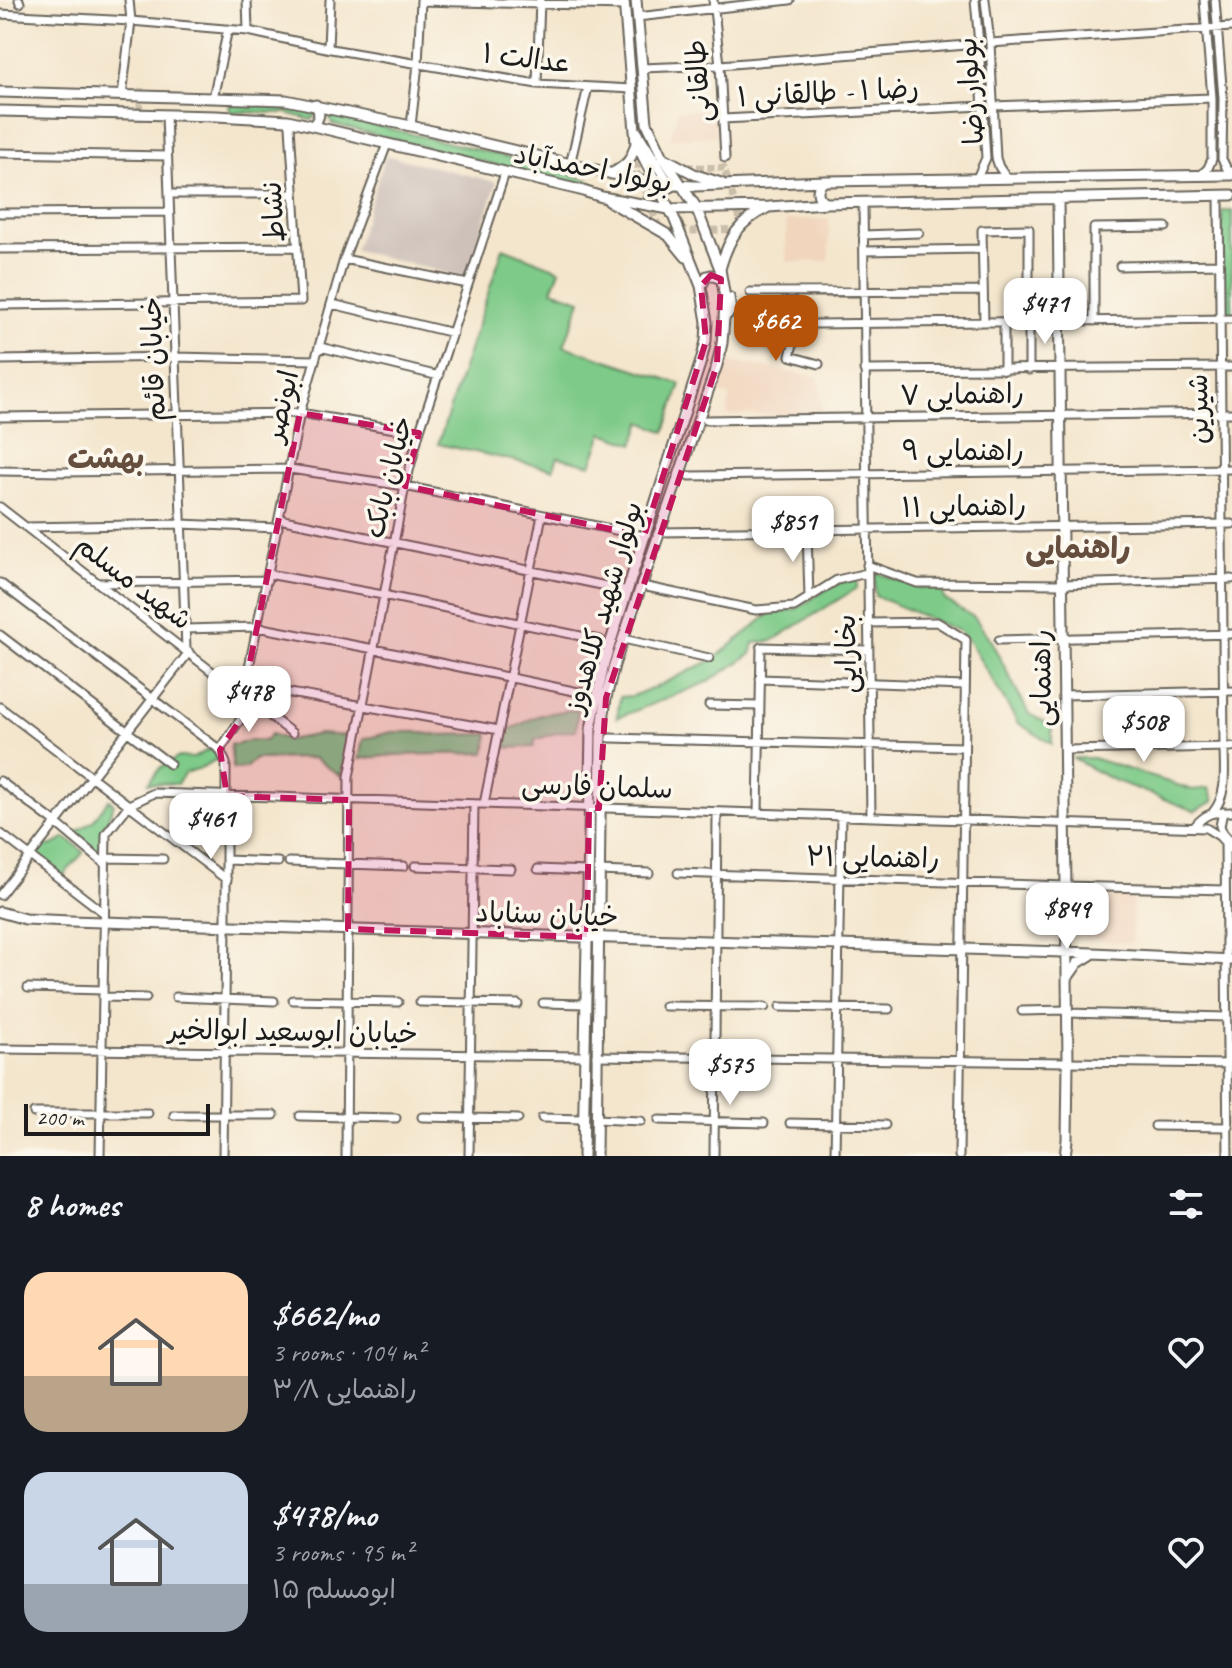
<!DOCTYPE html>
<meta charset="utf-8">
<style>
:root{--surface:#171b24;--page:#242831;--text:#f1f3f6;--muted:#9ea1a6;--accent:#b45309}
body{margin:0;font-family:Caveat,"Playpen Sans Arabic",sans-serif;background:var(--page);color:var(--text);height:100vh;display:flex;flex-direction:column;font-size:30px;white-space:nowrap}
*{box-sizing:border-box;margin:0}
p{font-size:26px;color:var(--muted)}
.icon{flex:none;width:44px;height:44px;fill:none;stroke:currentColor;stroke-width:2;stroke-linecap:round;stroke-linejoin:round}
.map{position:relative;height:1156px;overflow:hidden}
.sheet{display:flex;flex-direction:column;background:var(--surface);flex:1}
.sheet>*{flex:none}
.scale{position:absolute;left:24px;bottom:20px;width:186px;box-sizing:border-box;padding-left:8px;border:4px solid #1c1c1c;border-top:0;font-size:22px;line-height:28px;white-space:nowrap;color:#1c1c1c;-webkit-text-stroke:6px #fbf7ec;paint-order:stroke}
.price{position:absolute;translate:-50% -68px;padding:0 18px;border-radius:16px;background:#fff;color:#222;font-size:26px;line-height:52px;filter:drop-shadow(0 2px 4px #0008)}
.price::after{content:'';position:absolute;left:50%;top:48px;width:24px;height:18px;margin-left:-12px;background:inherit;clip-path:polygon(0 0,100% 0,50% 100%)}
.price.active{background:var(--accent);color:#fff}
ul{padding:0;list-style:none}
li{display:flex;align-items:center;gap:24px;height:200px;padding:0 24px}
li span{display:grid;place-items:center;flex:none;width:224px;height:160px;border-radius:24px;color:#555}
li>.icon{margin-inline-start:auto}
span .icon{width:96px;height:96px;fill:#fffc;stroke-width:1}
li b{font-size:34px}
h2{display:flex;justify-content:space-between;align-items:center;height:96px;padding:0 24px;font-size:34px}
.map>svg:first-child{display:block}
</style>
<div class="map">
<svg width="1232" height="1156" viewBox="0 0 1232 1156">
<rect width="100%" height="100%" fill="#fbf7ec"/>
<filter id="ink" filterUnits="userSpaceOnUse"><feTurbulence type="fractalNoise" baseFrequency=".0125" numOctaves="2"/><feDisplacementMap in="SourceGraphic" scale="16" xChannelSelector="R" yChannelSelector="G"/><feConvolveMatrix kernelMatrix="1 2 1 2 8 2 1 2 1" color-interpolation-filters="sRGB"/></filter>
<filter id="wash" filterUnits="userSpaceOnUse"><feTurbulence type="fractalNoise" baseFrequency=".006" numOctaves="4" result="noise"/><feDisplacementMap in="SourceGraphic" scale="32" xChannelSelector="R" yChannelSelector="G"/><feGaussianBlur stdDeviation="1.8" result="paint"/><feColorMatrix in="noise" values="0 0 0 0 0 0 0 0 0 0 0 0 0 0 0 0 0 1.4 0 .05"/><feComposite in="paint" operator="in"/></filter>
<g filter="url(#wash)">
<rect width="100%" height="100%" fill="#f4e6cd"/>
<path fill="#f1d5bd" d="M715 109 716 136 670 139 678 110Z
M829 219V261L786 262V222L788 220Z
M725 361 819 377 822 414 727 415 730 395 713 392Z
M1074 889 1133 892 1132 943 1106 941 1083 936 1075 931Z"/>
<path fill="#cec1ba" d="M388 156 497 182 466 278 355 250 385 158Z"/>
<path fill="#7eca88" stroke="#4d7352" stroke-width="2" d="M229 103 278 104 314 112 316 114 312 120 287 113 230 112Z
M334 115 520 160 585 179 589 180 590 183 586 185 537 175 332 124 330 118Z
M1222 211H1232V317H1226L1222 313Z
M503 248 560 270 552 290 581 300 564 346 681 384 665 432 642 422 634 444 603 433 591 465 558 457 553 469 438 444Z
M875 572 917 587 942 589 944 599 975 618 991 641 1029 714 1052 726V744L1018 723 970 643 959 631 875 596Z
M857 578V588L772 641 754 643 751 654 708 682 617 718 620 697 632 696 656 687 714 659 772 612 796 609 835 584Z
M578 710 576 730 556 733 535 740 534 747 499 748 502 729C518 730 523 721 538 716 551 712 564 711 578 710Z
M392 732H416L437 735 489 734 485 753 394 755 359 759 363 739Z
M271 734 288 740 320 734 349 736 341 776 314 758 255 759 245 768 233 769 230 744 236 745 251 740 265 741Z
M210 749 221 757 201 768 185 773 177 784 148 783 161 767 179 757 193 758Z
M1072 758H1093L1193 790 1209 788 1214 801 1195 811 1111 779Z
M109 799 114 804 102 832V845L96 850 75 833 93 821Z
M66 838 84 852 63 876 37 858V852L43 844 51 846Z"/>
</g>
<g filter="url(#ink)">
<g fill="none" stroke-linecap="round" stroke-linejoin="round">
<path stroke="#c9beaa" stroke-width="7" stroke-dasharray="7 3.5" stroke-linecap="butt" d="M139 121 141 88
M634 165 724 168 743 229 661 232Z"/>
<g stroke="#68635a" stroke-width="11">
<path id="minor" d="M19 0 20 3
M247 0 248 31
M713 0 720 65 725 158
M975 0 979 44 986 158 977 178
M985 0 990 43 996 158 999 167 1006 177
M1215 0 1223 98 1222 159 1227 169 1232 172
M421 1 625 6
M0 14 131 21 248 31 331 49 537 84 632 89
M637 17 790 0
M990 43 1232 27
M328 48 330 0
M642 68 720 65 979 44
M537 84 540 0
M122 96 131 21 129 0
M213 98 228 29
M993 106 1212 98
M166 115 186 649
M723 119 983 106
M411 126 418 64 421 0
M0 153 167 156
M570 165 588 87
M1201 175 1208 168 1212 159V98L1204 0
M169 194H294
M863 202 871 817
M0 213 169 212
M863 235 919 233
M0 249 297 247
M864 251 982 249
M344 259 468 284
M1120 266 1219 264
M750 292 983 291
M332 304 453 333
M0 305 301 301 290 126 288 120
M724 319 732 311 730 297 725 298
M1094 321V228L1166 227
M984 322 982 230 1029 229V370
M1004 322V370
M741 325 1232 319
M798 325 790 356 819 364
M320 347 439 376
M0 360 175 357 315 360
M864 370 1232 367
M0 417 300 413 419 433
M706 420 1232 413
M0 471 62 472 290 469 405 486 644 536
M689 476 1232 469
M0 507 241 694
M279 519 621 589
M28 527 181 524 278 528
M807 530 809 598
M659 532 1232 524
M867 565 917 583 1062 584 1232 579
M268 574 383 595 600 640
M0 583 220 750 226 763V925L223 1156
M99 583 267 580
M647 587 756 610 794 607 837 580 867 573
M868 623 937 622 966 640 959 1156
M185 629 257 627 374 649 583 693
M0 635 170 764
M623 639 709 658
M999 640 1232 634
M760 679 965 686
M242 693a8 8 0 1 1 16 0a8 8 0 1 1-16 0Z
M245 687 300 413 344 259 387 144
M256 687 499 730
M1063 695 1232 691
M709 705 760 706
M0 707 227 880
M610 738 964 747
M220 750 252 702 292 733
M1064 750 1232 747
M0 781 56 823 105 864
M484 804 542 515
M1213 812C1228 794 1224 769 1224 747L1219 195
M1223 812 1220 826 1223 833 1232 843
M758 813 761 647 868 650
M1194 827C1206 812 1214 812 1232 812
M0 833 104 913
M1225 843 1228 1156
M105 858 163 859
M227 860 278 862
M289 862 404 866
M415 866 511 869
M538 869 587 871
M599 871 649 873
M678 873 1066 886 1225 890
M0 895 189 652
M28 988 103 990
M103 997 146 998
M176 997 274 1001
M293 1000 398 1002
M420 1002 518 1004
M543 1003 586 1004
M665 1006 765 1007
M780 1007 889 1009
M1022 1011 1067 1010
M1067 1013 1227 1017
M0 1049 585 1056
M596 1056 1232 1064
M34 1113H148
M174 1115H274
M300 1116 396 1118
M422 1117 518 1119
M542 1118 583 1119
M596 1119 641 1121
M659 1120 764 1123
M790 1123 885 1125
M1155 1126 1229 1127
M100 1156 106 834 129 805 154 793 1206 828 1219 836 1232 850
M346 1156 349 777 405 486 419 433 505 173
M469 1156 474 804
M714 1156 717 812
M835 1156 841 816"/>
</g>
<g stroke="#68635a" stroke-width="13">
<path id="major" d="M0 92 286 100 411 126 655 184 695 186 825 181 1232 175
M0 111 216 116 288 120 580 190 602 197 669 209 769 207 826 203 1232 195
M313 126C319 118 321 114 316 105
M637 132 671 187
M666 159 696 175 721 183
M611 174C628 164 631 161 636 143
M825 181C815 187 816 198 826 203
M1058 198 1068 1062 1067 1140 1065 1156
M609 201 668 235 686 257
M720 269C729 238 738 222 767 208
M701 286 707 276 711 275 721 279
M0 912 25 919 70 921 1094 953 1232 960
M1068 977 1078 963 1091 955
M583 1156 591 729 604 663 701 361 706 341 707 322 701 286 674 218 636 143 624 0
M596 1156 601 736 606 698 614 665 717 365 722 343 724 319 725 298 720 269 696 207 663 157 647 123 636 0"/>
</g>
<use href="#minor" stroke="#fff" stroke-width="7"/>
<use href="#major" stroke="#fff" stroke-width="9"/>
</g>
</g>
<path fill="#c2185b" fill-opacity="0.2" stroke="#c2185b" stroke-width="6" stroke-dasharray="16 10" stroke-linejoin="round" d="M711 275 721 279 717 365 606 698 599 808H589L587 937 348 929 349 800 227 796 220 750 270 675 245 687 300 413 419 433 405 486 644 536 706 341 701 286Z"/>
<g text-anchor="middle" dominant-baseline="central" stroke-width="7" stroke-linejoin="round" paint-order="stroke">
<g font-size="28" fill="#1c1c1c" stroke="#fbf7ec">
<text transform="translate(527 58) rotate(7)">عدالت ۱</text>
<text transform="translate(698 81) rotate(-94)">طالقانی</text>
<text transform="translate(970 91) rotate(-94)">بولوار رضا</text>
<text transform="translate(828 92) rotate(-3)">رضا ۱ - طالقانی ۱</text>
<text transform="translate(593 168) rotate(11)">بولوار احمدآباد</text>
<text transform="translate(273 212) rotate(-94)">نشاط</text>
<text transform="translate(153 359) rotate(-92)">خیابان قائم</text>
<text transform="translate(962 394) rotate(-1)">راهنمایی ۷</text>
<text transform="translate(281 406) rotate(-77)">ابونصر</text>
<text transform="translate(1198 409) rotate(-91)">شیرین</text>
<text x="963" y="450">راهنمایی ۹</text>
<text transform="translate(388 477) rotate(-76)">خیابان بابک</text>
<text transform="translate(964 506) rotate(-1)">راهنمایی ۱۱</text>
<text transform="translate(134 582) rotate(37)">شهید مسلم</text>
<text transform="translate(603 607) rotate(-74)">بولوار شهید کلاهدوز</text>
<text transform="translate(846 654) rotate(-91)">بخارایی</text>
<text transform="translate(1041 678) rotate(-91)">راهنمایی</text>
<text transform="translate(597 786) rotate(2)">سلمان فارسی</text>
<text transform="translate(873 857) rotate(1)">راهنمایی ۲۱</text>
<text transform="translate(547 914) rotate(2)">خیابان سناباد</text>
<text transform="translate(293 1031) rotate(1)">خیابان ابوسعید ابوالخیر</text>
</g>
<g font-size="30" font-weight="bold" fill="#664e3e" stroke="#fbf7ec">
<text x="106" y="458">بهشت</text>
<text x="1078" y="548">راهنمایی</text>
</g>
</g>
</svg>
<div class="scale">200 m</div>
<b class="price" style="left:1045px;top:346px">$471</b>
<b class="price active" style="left:776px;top:363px">$662</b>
<b class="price" style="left:793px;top:564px">$851</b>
<b class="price" style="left:249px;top:734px">$478</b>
<b class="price" style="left:1144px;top:764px">$508</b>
<b class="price" style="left:211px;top:861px">$461</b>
<b class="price" style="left:1067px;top:951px">$849</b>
<b class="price" style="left:730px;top:1107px">$575</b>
</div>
<section class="sheet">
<h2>8 homes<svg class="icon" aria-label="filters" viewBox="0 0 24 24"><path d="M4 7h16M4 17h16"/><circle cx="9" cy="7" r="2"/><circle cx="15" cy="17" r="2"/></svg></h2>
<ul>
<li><span style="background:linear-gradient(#ffd9b3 65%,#b9a48a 0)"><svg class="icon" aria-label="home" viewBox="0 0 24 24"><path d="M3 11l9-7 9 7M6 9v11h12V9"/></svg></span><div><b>$662/mo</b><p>3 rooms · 104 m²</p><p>راهنمایی ۳/۸</p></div><svg class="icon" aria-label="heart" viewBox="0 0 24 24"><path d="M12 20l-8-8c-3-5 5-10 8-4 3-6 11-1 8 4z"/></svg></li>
<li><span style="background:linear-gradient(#c9d6e8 70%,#9aa5b1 0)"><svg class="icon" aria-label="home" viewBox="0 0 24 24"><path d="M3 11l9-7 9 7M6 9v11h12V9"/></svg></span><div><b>$478/mo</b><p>3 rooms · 95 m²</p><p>ابومسلم ۱۵</p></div><svg class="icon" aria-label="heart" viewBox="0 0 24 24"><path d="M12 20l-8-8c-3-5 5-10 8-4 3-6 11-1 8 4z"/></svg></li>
</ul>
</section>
